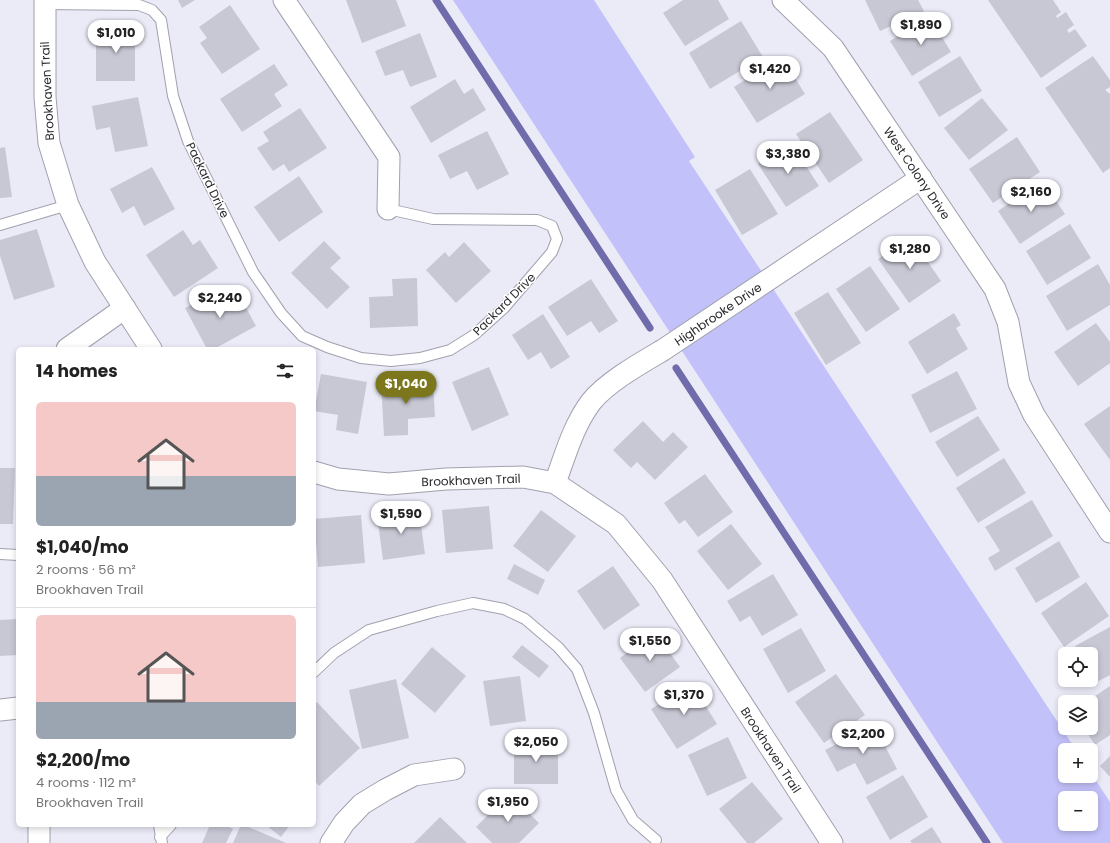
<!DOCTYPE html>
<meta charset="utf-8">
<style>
:root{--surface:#fff;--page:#f6f6f6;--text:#222;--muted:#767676;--line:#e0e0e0;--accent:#7c771c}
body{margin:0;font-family:Poppins,sans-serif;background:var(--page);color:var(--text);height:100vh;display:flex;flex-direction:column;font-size:15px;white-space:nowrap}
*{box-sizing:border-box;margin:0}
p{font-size:13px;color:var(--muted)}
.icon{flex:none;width:22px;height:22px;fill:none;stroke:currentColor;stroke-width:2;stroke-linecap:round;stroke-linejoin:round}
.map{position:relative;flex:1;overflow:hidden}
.sheet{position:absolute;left:16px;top:347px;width:300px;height:480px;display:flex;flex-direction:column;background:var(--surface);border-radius:6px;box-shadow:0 2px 6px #0003}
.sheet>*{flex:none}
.fabs{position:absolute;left:1058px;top:647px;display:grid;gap:8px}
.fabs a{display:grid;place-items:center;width:40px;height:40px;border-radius:6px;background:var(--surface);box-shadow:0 2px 6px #0003;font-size:20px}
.price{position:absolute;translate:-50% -34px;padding:0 9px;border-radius:14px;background:#fff;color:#222;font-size:13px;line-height:26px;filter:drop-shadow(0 1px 2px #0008)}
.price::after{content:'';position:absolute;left:50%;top:24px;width:12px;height:9px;margin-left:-6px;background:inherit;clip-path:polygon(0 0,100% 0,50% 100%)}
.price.selected{background:var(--accent);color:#fff}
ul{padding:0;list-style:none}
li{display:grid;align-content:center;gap:8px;height:212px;padding:0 20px}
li+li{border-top:1px solid var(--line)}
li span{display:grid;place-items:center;height:124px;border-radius:6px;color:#555}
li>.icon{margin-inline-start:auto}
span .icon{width:72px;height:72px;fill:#fffc;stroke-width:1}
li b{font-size:17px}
h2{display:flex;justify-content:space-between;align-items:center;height:48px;padding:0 20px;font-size:17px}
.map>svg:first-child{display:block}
</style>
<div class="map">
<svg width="1110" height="843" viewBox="0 0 1110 843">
<rect width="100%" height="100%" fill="#ebebf8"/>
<path fill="#c3c1fa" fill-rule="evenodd" d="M453 0H594L695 157 689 161 1076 750H1065V776H1091V773L1110 802V843H1003ZM1065 798H1091V824H1065Z"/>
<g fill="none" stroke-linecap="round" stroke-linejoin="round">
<path stroke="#706cab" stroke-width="7" d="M436 0 650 328
M676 368 987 843"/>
</g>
<path fill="#c8c8d5" d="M178 0H195L182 8Z
M346 0H396L406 26 362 43Z
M683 0H718L729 19 685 46 663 13Z
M865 0H918L924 11 880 31Z
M988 0H1053L1061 12 1056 16 1057 18 1066 12 1074 25 1067 30 1069 33 1075 29 1087 46 1041 78Z
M230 5 260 49 222 74 200 43 207 38 199 27Z
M929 16 951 52 912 76 890 41Z
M741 21 763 57 710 89 689 53Z
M96 26H135V81H96Z
M420 33 437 77 410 87 403 70 385 76 375 51Z
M960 56 982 91 939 117 918 82Z
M1093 56 1110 80V87L1105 90 1110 94V168L1103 173 1045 88Z
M782 57 805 94 757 123 734 87Z
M274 64 288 85 274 94 282 106 242 132 220 99Z
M455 79 464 94 473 88 486 110 431 143 410 107Z
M138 97 148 146 115 152 110 127 96 130 92 106Z
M982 98 1008 130 969 160 944 128Z
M300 108 327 148 289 172 284 164 273 171 257 148 269 141 263 132Z
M830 112 863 160 829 183 796 134Z
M487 131 509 174 477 190 467 171 450 179 438 155Z
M1017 137 1040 172 993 203 969 169Z
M791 143 819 186 786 207 758 164Z
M5 147 12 197 0 198V148Z
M152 167 175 209 144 226 134 206 122 213 110 189Z
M750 169 778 214 742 235 715 190Z
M299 176 323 212 279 242 254 207Z
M1042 181 1065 214 1020 244 998 211Z
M1070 224 1091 258 1047 285 1026 251Z
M37 229 55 287 14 300 0 256V240Z
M183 230 193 245 200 240 218 268 174 297 146 255Z
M911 237 941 281 909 303 878 259Z
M324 241 341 258 330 268 350 287 327 309 291 273Z
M464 242 491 271 456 303 426 270 445 252 449 257Z
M1098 264 1110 285V305L1067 331 1046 296Z
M870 266 900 309 866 332 836 289Z
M417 278 418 326 370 328 369 297 393 296 392 279Z
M591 279 618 321 599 333 591 321 567 336 548 307Z
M225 287 235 306 243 302 256 326 214 349H207L185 308Z
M828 292 861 343 826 365 794 313Z
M954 313 961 325 956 328 968 349 927 374 908 342Z
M543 314 570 357 551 369 541 352 528 360 512 335Z
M1096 323 1110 342V363L1078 386 1054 352Z
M489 367 509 415 472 431 452 382Z
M957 371 977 409 930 433 911 395Z
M321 374 367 382 358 434 336 430 338 415 314 411Z
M433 381 435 417 408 419V435L384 436 381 383Z
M1110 406V460L1084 424Z
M978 416 1000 450 957 477 935 442Z
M643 421 663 442 673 432 688 447 655 480 637 462 631 468 613 450Z
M1004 458 1026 493 978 523 956 488Z
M0 468H15L13 524H0Z
M705 474 733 512 698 537 685 520 679 524 664 503Z
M1032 500 1053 536 995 571 988 558 1000 551 985 527Z
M489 506 493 549 446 553 442 510Z
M419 510 425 554 383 560 377 515Z
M541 510 576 536 548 572 513 546Z
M361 515 365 563 318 567 314 519Z
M731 524 762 564 728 590 697 551Z
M1059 541 1080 577 1036 603 1015 568Z
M514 564 545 580 538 595 507 579Z
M613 566 640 605 604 630 577 591Z
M773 574 798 615 762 636 750 616 740 622 727 601Z
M1086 582 1109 616 1064 647 1041 613Z
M18 619V655L0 656V620Z
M1110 627V675L1095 683 1091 675V654H1080L1075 646Z
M801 628 826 671 788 693 763 649Z
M655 632 680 667 645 692 620 658Z
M522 645 549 666 539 678 512 657Z
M432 647 466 676 435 713 401 684Z
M836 674 865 715 824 743 795 702Z
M520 676 526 721 490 726 483 681Z
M396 679 409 738 362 749 349 690Z
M692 684 717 724 677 749 651 709Z
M1110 686V735L1095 745 1084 728H1091V702H1086Z
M317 702 360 748 319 786 314 780V705Z
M874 725 897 769 867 785 855 763 837 772 825 750Z
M728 737 747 778 707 796 688 755Z
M514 742H558V784H514Z
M1110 756V777L1100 766Z
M903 775 928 817 890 840 866 797Z
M752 782 783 819 754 843H747L719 809Z
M509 794 539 823 519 843H492L476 827Z
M440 817 467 843H414Z
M210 825H225L233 829 226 843H202Z
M241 825H244L286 843H233Z
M266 825H290L281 837Z
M932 827 942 843H912L910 841Z"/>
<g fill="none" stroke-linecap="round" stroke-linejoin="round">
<g stroke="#a1a1ae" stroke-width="12">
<path id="service" d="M45 4 139 5 152 10 161 20 173 96 188 141 253 272 281 313 302 336 327 347 361 358 391 361 420 358 450 350 474 335 504 308 552 252 557 239 552 226 537 220 433 219 388 209
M0 225 68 205
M0 554 18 555
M314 672 334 653 369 630 437 611 473 603 504 609 525 619 558 647 577 669 594 713 616 790 633 820 656 840
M159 825 162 843
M160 837 171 825"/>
</g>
<g stroke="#a1a1ae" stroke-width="23">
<path id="minor" d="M45 0V97L49 143 68 205 95 262 151 349
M284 0 389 157 388 209
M783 0 833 48 995 289 1008 322 1019 383 1034 415 1110 532
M67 349 125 308
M314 472 338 479 389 484 446 479 523 477 555 483 616 524 662 580 832 843
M555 483C565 456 573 426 591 402 607 382 641 363 663 350L921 178
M0 710 18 708
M39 825V843
M331 843 344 823 362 804 385 790 414 775 454 769"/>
</g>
<use href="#service" stroke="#fff" stroke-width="10"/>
<use href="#minor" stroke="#fff" stroke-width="21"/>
</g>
<g text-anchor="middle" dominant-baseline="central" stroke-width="3" stroke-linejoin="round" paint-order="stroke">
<g font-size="12" fill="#29292e" stroke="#fff">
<text transform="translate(47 91) rotate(-93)">Brookhaven Trail</text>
<text transform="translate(917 173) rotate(56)">West Colony Drive</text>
<text transform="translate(208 180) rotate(64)">Packard Drive</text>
<text transform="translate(504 304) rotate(-45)">Packard Drive</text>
<text transform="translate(718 314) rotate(-34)">Highbrooke Drive</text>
<text transform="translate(471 480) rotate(-2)">Brookhaven Trail</text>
<text transform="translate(771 750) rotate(57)">Brookhaven Trail</text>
</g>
</g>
</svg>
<div class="fabs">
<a><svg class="icon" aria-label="locate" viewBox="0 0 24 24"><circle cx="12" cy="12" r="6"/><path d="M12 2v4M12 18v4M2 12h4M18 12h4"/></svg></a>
<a><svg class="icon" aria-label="layers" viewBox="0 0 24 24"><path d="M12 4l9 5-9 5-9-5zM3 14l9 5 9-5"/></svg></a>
<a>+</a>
<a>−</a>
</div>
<b class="price" style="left:921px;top:46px">$1,890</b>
<b class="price" style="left:116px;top:54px">$1,010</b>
<b class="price" style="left:770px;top:90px">$1,420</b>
<b class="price" style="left:788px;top:175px">$3,380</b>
<b class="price" style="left:1031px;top:213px">$2,160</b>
<b class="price" style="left:910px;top:270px">$1,280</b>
<b class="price" style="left:220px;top:319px">$2,240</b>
<b class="price selected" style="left:406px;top:405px">$1,040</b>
<b class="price" style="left:401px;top:535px">$1,590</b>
<b class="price" style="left:650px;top:662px">$1,550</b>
<b class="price" style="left:684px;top:716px">$1,370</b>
<b class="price" style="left:863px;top:755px">$2,200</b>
<b class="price" style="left:536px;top:763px">$2,050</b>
<b class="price" style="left:508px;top:823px">$1,950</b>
<section class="sheet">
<h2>14 homes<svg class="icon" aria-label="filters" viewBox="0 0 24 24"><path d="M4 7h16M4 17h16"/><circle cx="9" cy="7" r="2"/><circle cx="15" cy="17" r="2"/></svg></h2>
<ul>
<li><span style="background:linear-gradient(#f6c9c9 60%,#9aa5b1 0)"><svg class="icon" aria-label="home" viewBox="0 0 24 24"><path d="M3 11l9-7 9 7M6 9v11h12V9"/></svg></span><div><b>$1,040/mo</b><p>2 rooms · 56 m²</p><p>Brookhaven Trail</p></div></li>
<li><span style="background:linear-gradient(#f6c9c9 70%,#9aa5b1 0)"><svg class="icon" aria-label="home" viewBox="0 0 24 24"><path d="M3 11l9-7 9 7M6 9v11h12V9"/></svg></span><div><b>$2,200/mo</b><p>4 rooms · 112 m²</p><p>Brookhaven Trail</p></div></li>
</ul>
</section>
</div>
